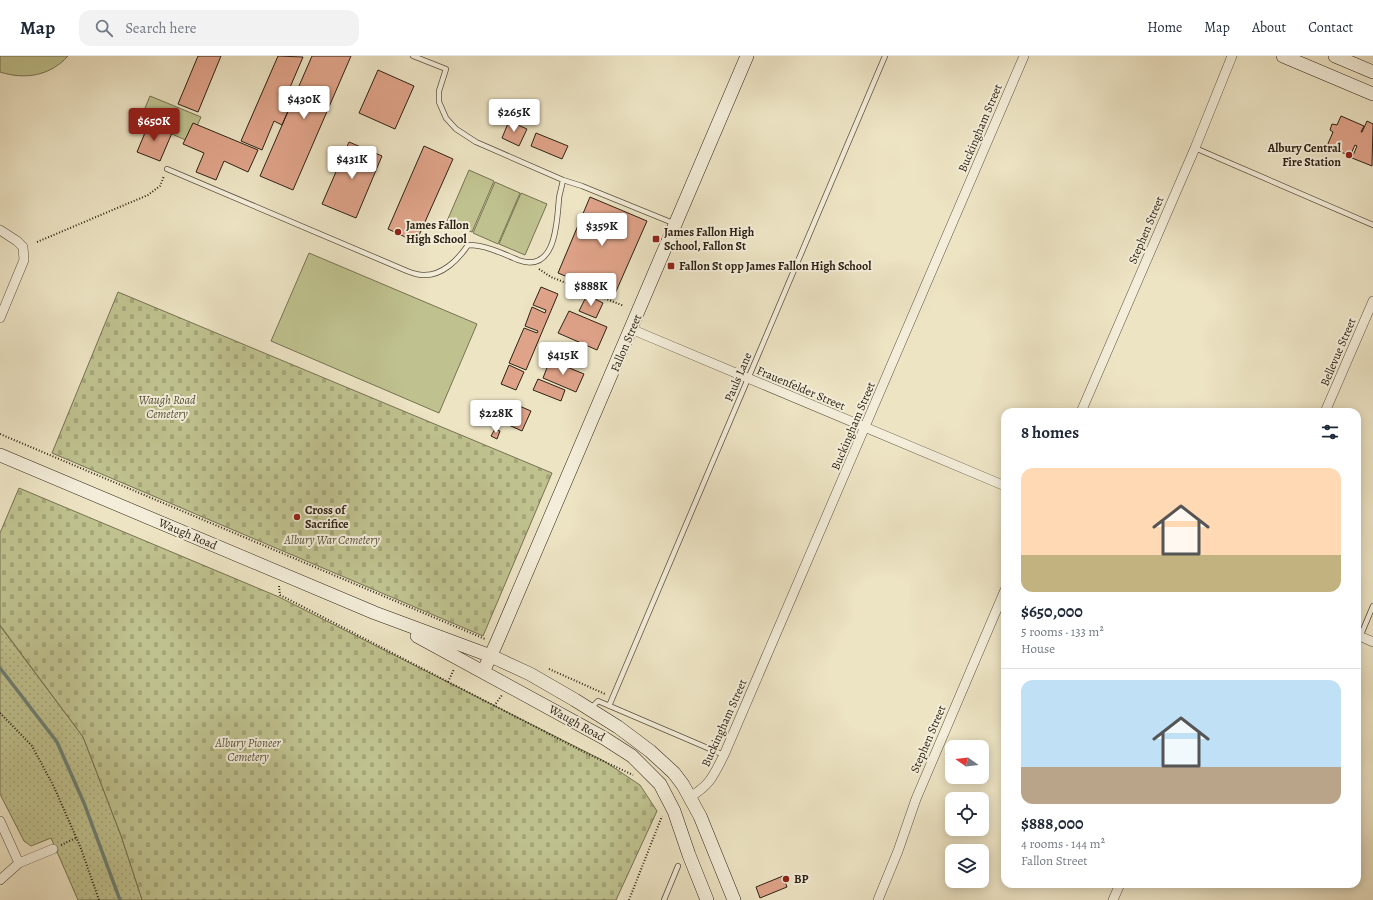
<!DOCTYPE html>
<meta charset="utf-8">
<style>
:root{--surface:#fff;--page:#f2f2f3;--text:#1f2937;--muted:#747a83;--line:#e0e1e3;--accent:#8f2418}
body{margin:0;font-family:Alegreya,serif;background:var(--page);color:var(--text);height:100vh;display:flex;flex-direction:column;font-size:15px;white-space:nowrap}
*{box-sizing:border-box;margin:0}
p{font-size:13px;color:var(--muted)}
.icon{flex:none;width:22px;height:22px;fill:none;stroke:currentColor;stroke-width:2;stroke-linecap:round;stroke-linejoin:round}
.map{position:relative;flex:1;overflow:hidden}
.drawer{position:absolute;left:1001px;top:352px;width:360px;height:480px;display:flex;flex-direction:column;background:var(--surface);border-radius:12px;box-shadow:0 2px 10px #0003}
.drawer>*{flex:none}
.needle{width:26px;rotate:284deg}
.controls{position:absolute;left:945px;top:684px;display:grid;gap:8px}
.controls a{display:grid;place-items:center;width:44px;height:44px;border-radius:8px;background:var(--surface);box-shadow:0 2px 10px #0003;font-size:20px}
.price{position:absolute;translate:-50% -34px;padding:0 9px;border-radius:4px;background:#fff;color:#222;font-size:13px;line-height:26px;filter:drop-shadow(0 1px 2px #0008)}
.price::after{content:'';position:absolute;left:50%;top:24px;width:12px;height:9px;margin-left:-6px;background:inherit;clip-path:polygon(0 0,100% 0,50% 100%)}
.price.on{background:var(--accent);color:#fff}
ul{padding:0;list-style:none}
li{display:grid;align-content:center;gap:8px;height:212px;padding:0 20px}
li+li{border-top:1px solid var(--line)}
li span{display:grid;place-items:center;height:124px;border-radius:12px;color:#555}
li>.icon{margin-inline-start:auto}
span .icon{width:72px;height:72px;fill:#fffc;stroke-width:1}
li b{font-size:17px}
h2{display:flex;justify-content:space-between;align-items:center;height:48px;padding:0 20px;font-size:17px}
header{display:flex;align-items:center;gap:24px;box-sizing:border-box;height:56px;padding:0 20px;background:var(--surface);border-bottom:1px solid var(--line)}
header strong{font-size:19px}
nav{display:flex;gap:22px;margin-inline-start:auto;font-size:14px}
.search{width:280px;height:36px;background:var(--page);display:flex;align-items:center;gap:10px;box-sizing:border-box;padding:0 14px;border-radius:12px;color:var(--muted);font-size:15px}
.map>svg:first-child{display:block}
</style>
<header>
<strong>Map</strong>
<div class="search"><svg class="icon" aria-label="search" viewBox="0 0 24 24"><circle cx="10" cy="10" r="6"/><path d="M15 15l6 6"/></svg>Search here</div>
<nav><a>Home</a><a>Map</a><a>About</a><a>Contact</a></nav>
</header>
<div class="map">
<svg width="1373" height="844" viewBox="0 0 1373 844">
<defs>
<pattern id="cemetery-stones" width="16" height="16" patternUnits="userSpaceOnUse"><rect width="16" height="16" fill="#bfc28f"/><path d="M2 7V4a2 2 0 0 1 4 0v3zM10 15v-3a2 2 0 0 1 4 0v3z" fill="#a4a67a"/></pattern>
<pattern id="park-dots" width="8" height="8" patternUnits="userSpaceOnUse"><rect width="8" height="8" fill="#bfc28f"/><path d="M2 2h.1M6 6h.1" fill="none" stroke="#a4a67a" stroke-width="1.8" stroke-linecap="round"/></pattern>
</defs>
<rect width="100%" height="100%" fill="#ede4c4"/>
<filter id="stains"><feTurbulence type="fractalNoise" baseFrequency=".005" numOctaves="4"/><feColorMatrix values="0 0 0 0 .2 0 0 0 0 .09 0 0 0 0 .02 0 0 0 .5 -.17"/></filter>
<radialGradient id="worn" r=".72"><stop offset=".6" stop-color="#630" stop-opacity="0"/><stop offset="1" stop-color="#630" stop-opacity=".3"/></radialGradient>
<path fill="#bfc28f" stroke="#767252" d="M0 0H68C50 20 25 24 0 16Z
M150 40 201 61 190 86 140 64Z
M469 114 494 125 472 176 447 165Z
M495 126 520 137 498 188 473 177Z
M521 137 547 148 525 199 499 188Z
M309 197 477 268 439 357 271 285Z"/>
<path fill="url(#cemetery-stones)" stroke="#767252" d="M118 236 552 417 483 580 52 397Z
M19 432 279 541 604 705 640 729 657 755 616 844H142L121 780 83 681 0 569V477Z"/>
<path fill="url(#park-dots)" stroke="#767252" d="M0 570 83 681 121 780 142 844H78L51 782 31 790 24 785 0 738Z"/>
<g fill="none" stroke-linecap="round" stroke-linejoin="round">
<path stroke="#6e8074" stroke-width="3.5" d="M0 612 57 686 84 747 120 844"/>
</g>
<path fill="#dfa389" stroke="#2d2215" d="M198 0H221L198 56 178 48Z
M278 0 303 1 285 43 292 46 282 69 274 65 262 94 241 85Z
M312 0H351L293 134 260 120Z
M378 14 414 30 395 73 359 57Z
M1341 60 1364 70 1361 76H1362L1367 65 1373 68 1372 110 1352 102 1357 90 1355 89 1350 100 1327 90 1333 76 1330 74 1332 68 1337 69Z
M509 65 527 73 519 90 502 82Z
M149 67 172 77 160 105 137 96Z
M193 67 258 94 248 116 224 105 216 124 196 116 204 97 183 88Z
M536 77 568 90 562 103 531 90Z
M349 86 382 100 356 162 322 148Z
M424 90 453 103 416 186 388 173Z
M590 141 647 165 614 240 558 217Z
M541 231 558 238 526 314 509 307 524 272 537 277 538 275 525 270 532 251 545 257 546 254 533 249Z
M587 239 603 247 596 262 579 255Z
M569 255 607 271 597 294 558 277Z
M550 304 584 318 576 336 543 322Z
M509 309 524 316 516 334 501 328Z
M538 323 565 334 561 345 533 334Z
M510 346 531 355 522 375 502 366Z
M495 373 500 375 497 383 491 380Z
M783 820 787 831 760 842 756 831Z"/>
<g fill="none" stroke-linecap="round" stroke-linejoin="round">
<g stroke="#5d5241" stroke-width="6">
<path id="lane" d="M413 0 446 13 439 35V46L446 62 456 73 476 86 563 124 582 130 673 167
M1195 92 1373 169
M167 113 407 215C412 217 418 219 423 219 442 220 458 204 468 189 485 189 502 197 518 204 556 218 557 166 559 142 560 136 562 130 563 124
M1360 581 1373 550
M609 650 885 0
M591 652 598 645 724 699
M664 844 678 810"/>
</g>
<g stroke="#5d5241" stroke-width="10">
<path id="street" d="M0 174 17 185 23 191 24 204 0 262
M631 273 1005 430
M1081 356 1195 92 1232 0
M1325 356 1373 245
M1357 579 1373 586
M690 741C711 728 713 720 724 699L1024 0
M0 765 19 807
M0 824 19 807 53 793
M878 844 898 795 916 743 1005 534
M1113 844 1120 828"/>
</g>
<g stroke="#2d2215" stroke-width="14">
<path id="secondary" d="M1283 0 1373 38
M1335 0 1373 16
M0 399 375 557 491 600 530 618 575 644 618 671 650 695 674 717 683 729 700 760 734 844
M417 580 604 682 632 700 660 728 674 755 689 799 707 844
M483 616 496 588 747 0"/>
</g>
<path stroke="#2d2215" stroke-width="2" stroke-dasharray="1 2" stroke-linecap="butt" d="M37 186 148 139 160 130 164 120
M539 213 551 221 624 250
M0 378 485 583
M279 530 280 539 586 697 633 719
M549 613 605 638
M448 626 454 613
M494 650 502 639
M0 657 32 690 54 731 80 790 99 844
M61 789 76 782
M629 844 662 760"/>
<use href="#lane" stroke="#f3edd9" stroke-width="4.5"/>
<use href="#street" stroke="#f3edd9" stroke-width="9"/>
<use href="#secondary" stroke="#f3edd9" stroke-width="13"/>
</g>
<g fill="#8f2418" stroke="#f3edd9" stroke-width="1.5">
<circle cx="1349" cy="99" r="4"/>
<circle cx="398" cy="176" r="4"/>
<rect x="652" y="179" width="8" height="8" rx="2"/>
<rect x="667" y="206" width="8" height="8" rx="2"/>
<circle cx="297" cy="461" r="4"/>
<circle cx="786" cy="823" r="4"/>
</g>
<g text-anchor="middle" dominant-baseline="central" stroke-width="4" stroke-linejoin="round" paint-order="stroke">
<g font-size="12" fill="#2d2215" stroke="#f3edd9">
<text transform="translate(980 72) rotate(-67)">Buckingham Street</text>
<text transform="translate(1146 174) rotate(-67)">Stephen Street</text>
<text transform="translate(626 287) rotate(-67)">Fallon Street</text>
<text transform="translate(1338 296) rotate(-67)">Bellevue Street</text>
<text transform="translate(738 321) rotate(-67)">Pauls Lane</text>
<text transform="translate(801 332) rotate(23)">Frauenfelder Street</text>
<text transform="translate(853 370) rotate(-67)">Buckingham Street</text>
<text transform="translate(188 478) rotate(23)">Waugh Road</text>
<text transform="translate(577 667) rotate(29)">Waugh Road</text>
<text transform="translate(724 667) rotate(-66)">Buckingham Street</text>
<text transform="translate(928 683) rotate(-67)">Stephen Street</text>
</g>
<g font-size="12" font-weight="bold" fill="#2d2215" stroke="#f3edd9" text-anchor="start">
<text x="1341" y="92" text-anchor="end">Albury Central<tspan x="1341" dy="14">Fire Station</tspan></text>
<text x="406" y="169">James Fallon<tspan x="406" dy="14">High School</tspan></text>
<text x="664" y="176">James Fallon High<tspan x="664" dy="14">School, Fallon St</tspan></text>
<text x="679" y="210">Fallon St opp James Fallon High School</text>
<text x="305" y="454">Cross of<tspan x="305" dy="14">Sacrifice</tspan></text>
<text x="794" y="823">BP</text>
</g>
<g font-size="12" font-style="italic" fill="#59523a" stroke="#f3edd9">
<text x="167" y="344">Waugh Road<tspan x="167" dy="14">Cemetery</tspan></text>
<text x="332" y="484">Albury War Cemetery</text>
<text x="248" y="687">Albury Pioneer<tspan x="248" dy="14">Cemetery</tspan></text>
</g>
</g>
<rect width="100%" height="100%" filter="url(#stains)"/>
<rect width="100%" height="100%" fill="url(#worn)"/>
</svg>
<div class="controls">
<a><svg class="needle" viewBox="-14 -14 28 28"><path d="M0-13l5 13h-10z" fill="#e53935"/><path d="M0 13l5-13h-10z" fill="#747a83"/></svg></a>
<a><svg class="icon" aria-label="locate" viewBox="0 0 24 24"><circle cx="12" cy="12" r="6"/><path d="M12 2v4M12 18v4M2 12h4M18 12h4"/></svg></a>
<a><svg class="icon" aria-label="layers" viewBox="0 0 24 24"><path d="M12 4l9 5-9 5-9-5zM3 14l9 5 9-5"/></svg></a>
</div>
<b class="price" style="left:304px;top:64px">$430K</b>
<b class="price" style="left:514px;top:77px">$265K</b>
<b class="price on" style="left:154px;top:86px">$650K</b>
<b class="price" style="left:352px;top:124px">$431K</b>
<b class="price" style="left:602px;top:191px">$359K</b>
<b class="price" style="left:591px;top:251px">$888K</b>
<b class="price" style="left:563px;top:320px">$415K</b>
<b class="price" style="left:496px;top:378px">$228K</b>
<section class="drawer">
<h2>8 homes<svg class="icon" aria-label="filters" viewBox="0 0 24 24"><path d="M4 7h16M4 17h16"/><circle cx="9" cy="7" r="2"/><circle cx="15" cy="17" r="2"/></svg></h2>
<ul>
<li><span style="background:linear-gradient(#ffd9b3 70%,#c2b280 0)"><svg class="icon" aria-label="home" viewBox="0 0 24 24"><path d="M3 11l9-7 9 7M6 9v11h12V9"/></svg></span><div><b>$650,000</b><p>5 rooms · 133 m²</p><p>House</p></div></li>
<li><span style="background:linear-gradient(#bfe0f5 70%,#b9a48a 0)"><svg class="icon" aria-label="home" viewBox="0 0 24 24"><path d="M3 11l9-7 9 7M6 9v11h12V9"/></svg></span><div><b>$888,000</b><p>4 rooms · 144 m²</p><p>Fallon Street</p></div></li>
</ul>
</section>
</div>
